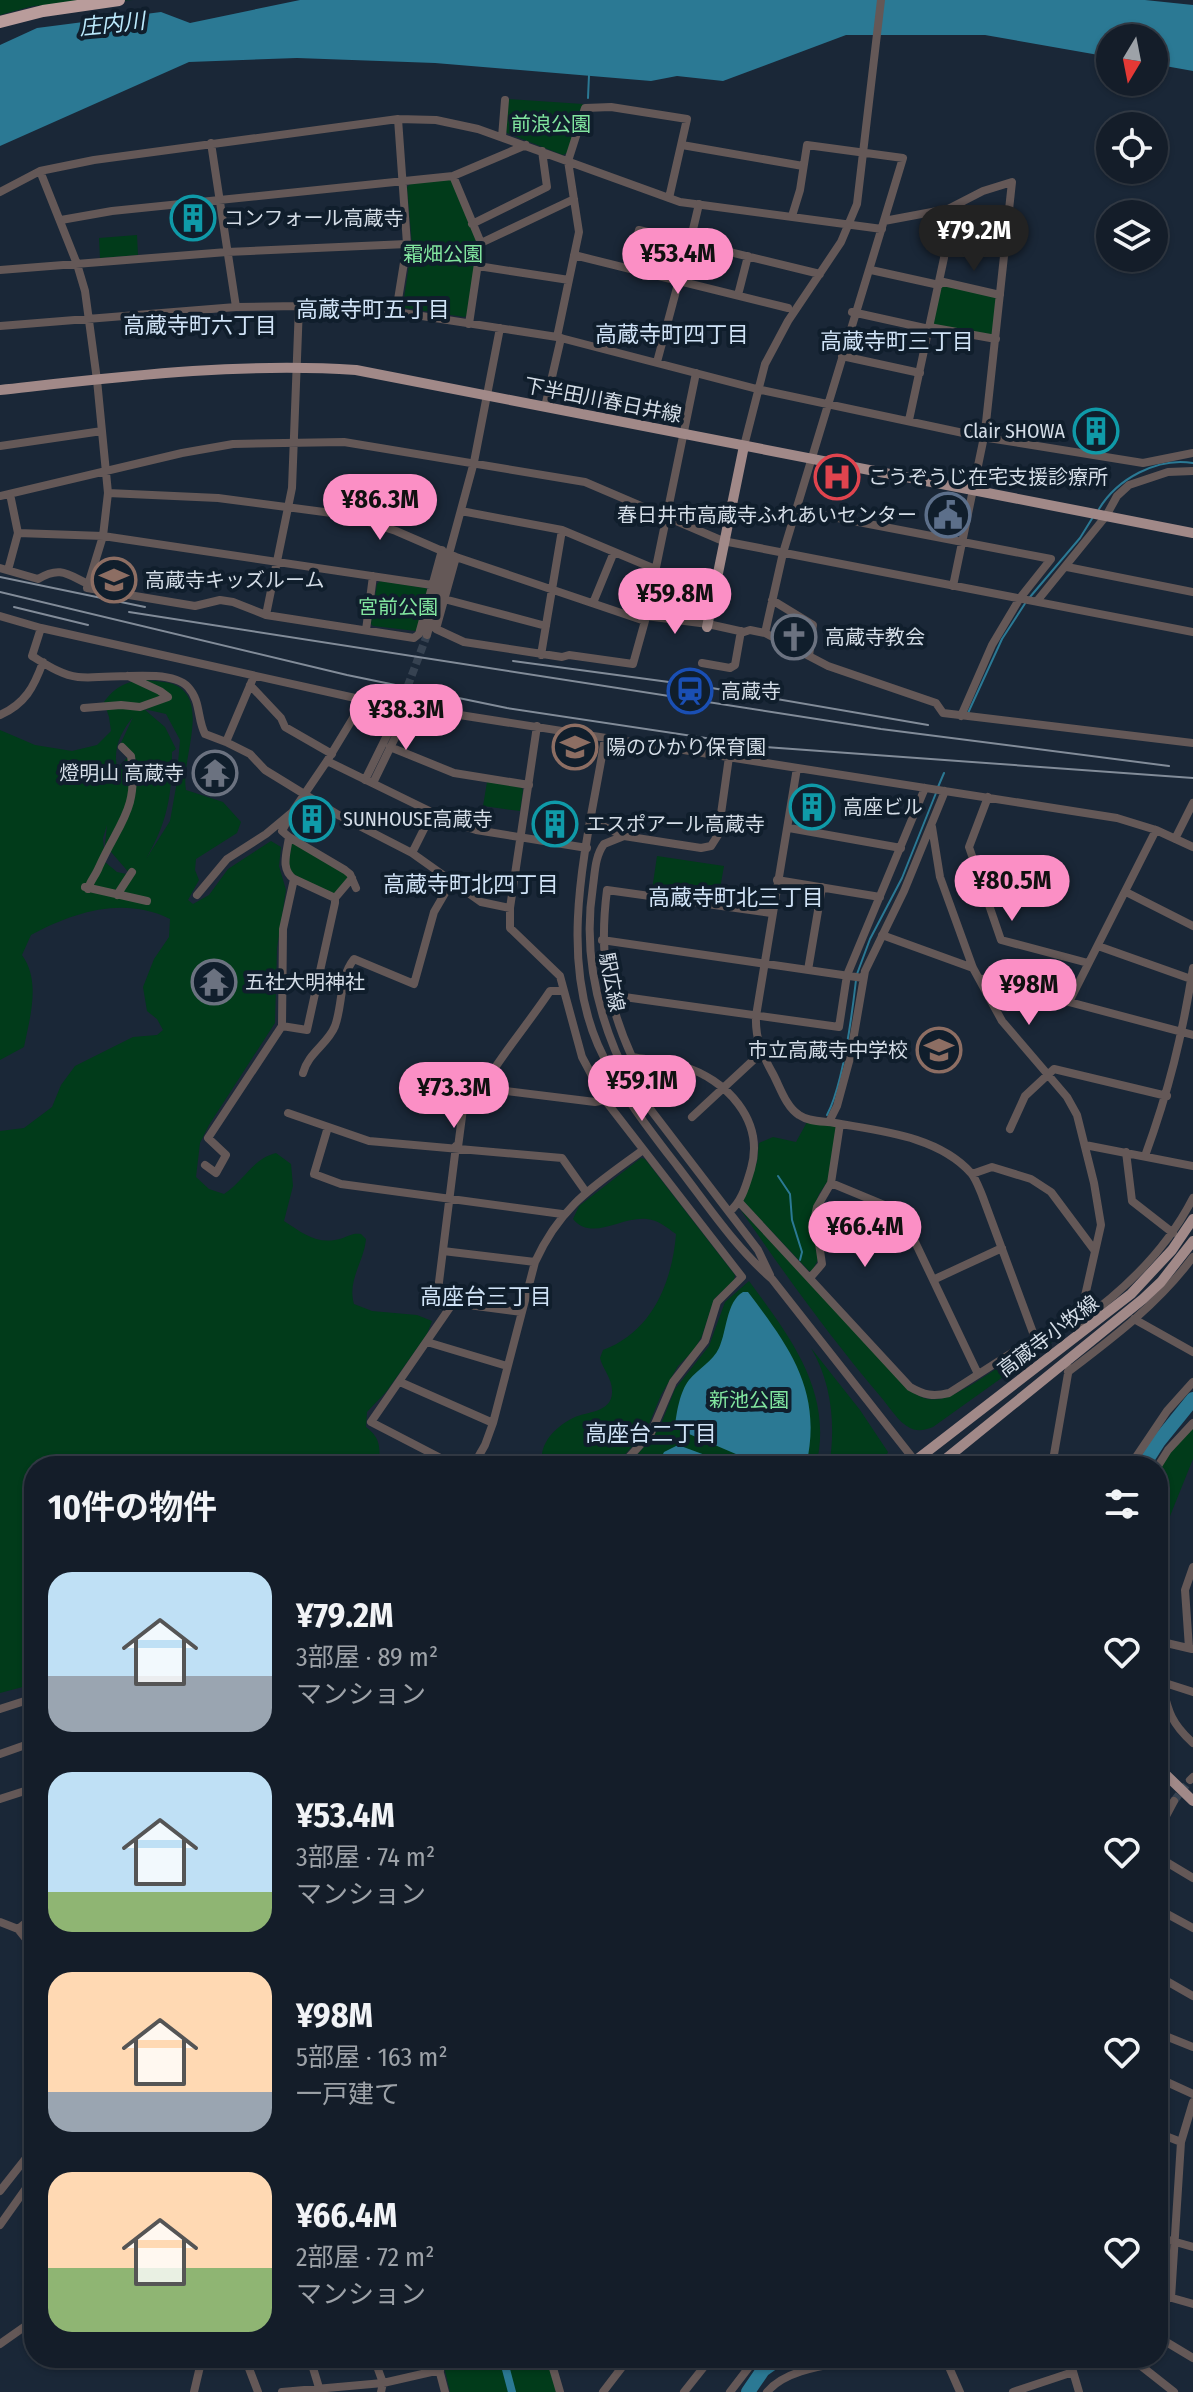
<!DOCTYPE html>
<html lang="ja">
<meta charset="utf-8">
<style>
:root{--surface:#141d29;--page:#1d2631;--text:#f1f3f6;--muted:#9da2a8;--line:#333b46;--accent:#fb8fc5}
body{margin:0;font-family:"Fira Sans Condensed","Noto Sans JP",sans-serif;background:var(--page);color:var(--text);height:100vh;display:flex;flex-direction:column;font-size:30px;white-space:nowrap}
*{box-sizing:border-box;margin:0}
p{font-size:26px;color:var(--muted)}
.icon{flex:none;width:44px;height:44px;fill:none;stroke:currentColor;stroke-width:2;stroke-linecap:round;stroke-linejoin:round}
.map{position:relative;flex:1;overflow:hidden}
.sheet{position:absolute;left:24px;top:1456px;width:1144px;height:912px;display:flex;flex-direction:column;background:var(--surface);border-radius:32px;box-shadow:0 2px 6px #0004,0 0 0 2px var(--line)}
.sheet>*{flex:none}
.needle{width:52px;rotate:190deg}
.fabs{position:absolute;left:1096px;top:24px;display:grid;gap:16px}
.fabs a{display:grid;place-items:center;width:72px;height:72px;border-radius:50%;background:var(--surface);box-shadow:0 2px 6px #0004,0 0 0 2px var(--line);font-size:40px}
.price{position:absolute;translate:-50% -68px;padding:0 18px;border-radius:28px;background:var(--accent);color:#111;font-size:26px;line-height:52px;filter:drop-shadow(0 2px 4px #0008)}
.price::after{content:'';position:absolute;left:50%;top:48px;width:24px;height:18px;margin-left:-12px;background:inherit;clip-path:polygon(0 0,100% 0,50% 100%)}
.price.on{background:#222;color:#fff}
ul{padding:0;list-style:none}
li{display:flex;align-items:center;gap:24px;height:200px;padding:0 24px}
li span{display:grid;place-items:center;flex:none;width:224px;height:160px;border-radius:24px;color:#555}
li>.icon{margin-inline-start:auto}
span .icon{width:96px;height:96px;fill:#fffc;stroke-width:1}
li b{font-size:34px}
h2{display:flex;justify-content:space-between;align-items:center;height:96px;padding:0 24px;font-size:34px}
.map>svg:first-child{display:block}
</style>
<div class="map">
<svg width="1193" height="2392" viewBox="0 0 1193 2392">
<rect width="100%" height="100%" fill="#1a2737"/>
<path fill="#013b1a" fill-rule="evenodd" d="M0 0H133L33 6 0 15Z
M508 99 583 104 567 153 563 155 507 133 505 130Z
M448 179 452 181 478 243 467 316 464 317 405 308 403 305 412 245 407 187 410 184Z
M137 235 138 255 100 258 99 238Z
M943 284 997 298 992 337 933 326 940 286Z
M380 581 426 588 428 591 416 631 373 626 371 624 377 584Z
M141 679C151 681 164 681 173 684 212 699 180 760 186 790L223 802 241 822 237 833 196 859 195 870 199 880 188 900 193 904 209 895 228 869 271 841 281 847 279 866 286 890 277 948 275 1023 209 1125 200 1143 196 1177 209 1189 224 1194C245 1180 252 1159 276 1153L291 1164 293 1186 284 1221C304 1234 318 1246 343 1238 351 1235 353 1233 361 1234L366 1239C364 1262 347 1280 354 1304L372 1311 417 1315 432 1321 427 1334 386 1392 367 1412 366 1427C382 1439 379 1448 380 1466H34V1684L0 1693V1131L24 1128 52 1107 61 1085 75 1066 133 1037 157 1035 163 1030 157 1019 147 1011 143 987 154 959 169 937 170 919C124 896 74 912 31 935L22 955C41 981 30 1017 24 1047L0 1060V730L35 745 72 751 97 745 111 731 109 717 104 702C115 687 123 684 141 679ZM144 709 166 714 180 740 176 787 170 821 146 859C168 821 172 795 172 752L176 749 165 727ZM133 717 119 747 129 756 118 767V771C112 750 120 733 133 717ZM107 825 105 845 131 875 117 872 105 862 103 838Z
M487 782 521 787 523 790 520 811 483 806Z
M292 842 344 871 350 879 336 896 291 873 288 867Z
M657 856 724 866 718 900 652 890Z
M807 1122 838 1127 829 1179 819 1194 812 1212V1229L819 1258 812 1271H809L744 1202 743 1198 757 1162 759 1143 773 1137 796 1142Z
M641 1158 645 1159 735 1275 734 1280 714 1299 702 1336 694 1350 678 1366 661 1395 647 1429 615 1466H543C537 1445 555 1427 573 1418 587 1411 611 1413 612 1393 613 1379 603 1370 600 1358L603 1350C652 1332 672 1283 676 1234 666 1227 658 1220 647 1219 621 1216 592 1242 573 1219L579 1206Z
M740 1209 909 1389C917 1396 927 1401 939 1399 963 1396 1016 1354 1039 1339L1038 1335 1052 1326 1059 1337 933 1427C925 1430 918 1432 910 1428 898 1422 889 1406 880 1396 830 1337 784 1273 740 1209Z
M749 1281C790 1337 834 1392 816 1466H628L659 1429 675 1389 709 1346 725 1302Z
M811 1348 860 1410 888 1452 882 1466H829C836 1427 832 1383 811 1348Z
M1193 1425V1459L1158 1546V1471L1170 1452Z
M442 2358H546L557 2392H450Z"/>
<path fill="#2b7994" d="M300 0H1145L1193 5V71L1154 64V38H1110V57L985 35H846L723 81 677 76 651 81 435 63 297 58 189 62 0 146V45L37 28 161 12 190 23Z
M743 1292H748C791 1349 823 1392 806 1466H764L675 1428C676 1414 680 1391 689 1380 698 1369 713 1361 719 1348 727 1331 726 1302 743 1292Z
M678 1445 735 1466H657L664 1452Z"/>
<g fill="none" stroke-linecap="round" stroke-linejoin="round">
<path stroke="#2b7994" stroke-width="2" d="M588 98 589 75
M1099 509C1117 479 1157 457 1193 463
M1030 597 1080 538 1093 517
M968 713 1002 639 1026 602
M938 787 944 773
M857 974 870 939 902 878 936 793
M827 1115C843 1085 852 1015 856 980
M778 1176 790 1194 792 1220 802 1252 800 1260"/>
<path stroke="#2b7994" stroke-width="8" d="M503 2358 512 2392"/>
<path stroke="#2b7994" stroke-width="14" d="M1143 1466 1159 1441 1193 1399
M748 2392 763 2370 780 2358"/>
<path stroke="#364251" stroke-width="8" stroke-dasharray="8 4" stroke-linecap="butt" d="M399 709 427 635
M1174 1801 1190 1780"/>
<path stroke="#645857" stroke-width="8" d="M502 137 505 100
M211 143 236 307
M682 145 803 166
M40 171 77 264 85 291 97 380 108 493 103 536 87 588 195 606 220 600 233 602 266 615 414 638 419 634 442 550
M453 176 481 243 469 324
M0 192 40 171 94 160 398 119 436 120 478 129 680 202 882 229
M61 220 112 211 453 176 526 145
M884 221 948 209 983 191 1012 182 985 432 953 586
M472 224 547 187 542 151
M690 242 699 204
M481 243 574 199
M574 255 788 308
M478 266 569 280
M629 268 639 230 820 274
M0 270 227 252 407 244
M871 270 939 285
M939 281 1000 295
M738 295 748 256
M396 312 407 244 398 119
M852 312 929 329
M0 326 236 307 299 306 396 312 557 337 757 389 982 437 1143 463 1193 453
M929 327 996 339
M557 337 579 232 568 161 585 108 611 107 687 119 669 198
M842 356 920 373
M657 362 679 280
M545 407 561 338
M909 420 944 258 948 209
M0 446 102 431
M744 446 765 364 788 321 841 242 857 204 881 0
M108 493 218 498 347 515 396 531 456 557 645 621
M0 496 182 453 233 444 344 442 585 482 723 541 1193 632
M796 510 1051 559 1020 598 992 645 961 716
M461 511 562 530 655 569
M18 533 103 536 432 585
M456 557 436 629 464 642 562 657 569 655 633 664 645 621 696 373
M1067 567 1193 592
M0 568 38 579C60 566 67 574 88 584
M8 570 18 533 10 494
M444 599 546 626
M772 600 813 625 809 656
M1037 601 1106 516 1117 496 1129 485 1168 472 1193 471
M593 603 614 552
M266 615 292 488 299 306
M0 616 41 628 364 700 1117 818 1156 830 1193 847
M646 616 708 624 744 632 750 630 765 633 828 666 936 703 943 713 1193 743
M41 628 32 656C47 665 61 675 78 677 105 680 169 667 188 687 201 701 197 719 205 734L226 742
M366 630 373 576
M765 633 783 553 903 158 807 145 800 190 792 216
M427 635 474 462 500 328
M541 655 562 530
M702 663 730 668 735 665 741 631
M254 676 226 742 250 754 265 770 340 816 412 853 481 902 510 908
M250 685 281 718 285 727 332 754
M84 708 121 705 140 707 168 697 160 691 128 676
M0 715C25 704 34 687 43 662
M537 726 510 908V928L560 976 582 1057 605 1100 742 1277 717 1302 705 1341 673 1382 651 1433 621 1466
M605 738C589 837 556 948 598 1045 618 1090 648 1128 678 1167 708 1206 735 1247 772 1279L915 1461 908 1466
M390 747 454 773 529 785
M729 757 718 835 711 846 701 848 624 836 604 844C595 856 595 872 593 886 582 956 598 1021 631 1084L758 1250 770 1275
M327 761 454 823 476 830 587 848
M365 780 398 713
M373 783 410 707
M988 797 969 847 1001 940 1088 963
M591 820 623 836
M932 827 940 877 973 968 1002 1021 1067 1097 1077 1115 1094 1183 1101 1225 1078 1327
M789 828 901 848
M289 837 345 870 350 874 356 888
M1175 839 1193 803
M412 853 432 813
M777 880 880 897
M85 887 147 901
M88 889C90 881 96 875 99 867 119 822 139 810 131 756L122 747
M1126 892 1193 926
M117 895 132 872
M197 895 227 859 266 834 290 814
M335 898 352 878
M882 935 973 968
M602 940 863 978
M1098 946 1191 979
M808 970 822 887
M979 978 1193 1035
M610 995 839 1027 847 975 925 788
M1069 1002 1156 830
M282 1026 307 1030 335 903V898L294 879
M303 1073C308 1053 328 1044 335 1026 343 1004 339 978 354 959L414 984 434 912 452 881
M482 1088C502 1054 528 1024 550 991H564
M288 1113 369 1141 562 1158 586 1192
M692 1117 761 1053
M829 1122 837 1106 850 1058 865 971 904 891 945 791
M328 1127 314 1174 341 1184 562 1214
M1010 1129 1025 1096 1054 1069 1167 1096
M1085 1145 1193 1166
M456 1146 436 1306 453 1303 522 1312
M458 1147 466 1086 595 1102 605 1100
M1126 1152 1132 1201 1173 1233
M1145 1156C1169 1090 1182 1037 1193 968
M205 1165 216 1173 226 1155 208 1138 282 1026 283 929 294 879C280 869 287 853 289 837L282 831 291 814 327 761 364 700
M972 1174 992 1167 1031 1179 1051 1192 1095 1251
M831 1183 889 1207 906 1223 978 1374
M740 1203 910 1387C924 1395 933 1397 949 1393L1035 1338 982 1195C979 1188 976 1179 971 1173 938 1136 880 1131 835 1123 823 1121 809 1122 799 1115 786 1107 780 1087 773 1074 762 1054 755 1039 756 1016L797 768
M729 1212C742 1202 746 1185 751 1169 765 1120 726 1079 682 1066 666 1061 648 1060 632 1057 606 1000 599 952 607 890L771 913
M816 1231 863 1253 906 1223
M443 1251 535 1262
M810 1278 822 1264 815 1216 817 1207 831 1183 840 1124
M935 1279 1002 1248
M453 1303 371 1422 456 1466
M1134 1319 1193 1352
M1080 1322C1126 1289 1167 1249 1193 1198
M427 1342 507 1366
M1068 1372C1114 1337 1158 1304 1193 1257
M400 1382 493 1423
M473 1466 485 1445 493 1423 535 1262C561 1205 594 1186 643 1150
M1052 1466 1069 1368
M1130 1466 1167 1411 1193 1382
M1158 1466 1168 1450 1193 1423
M1158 1641 1192 1649
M1189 1648 1185 1590 1193 1567
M1158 1670C1168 1704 1165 1718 1193 1743
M1162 1682 1193 1692
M0 1709 34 1698
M0 1754 34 1742
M1190 1780 1193 1777
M33 1789 31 1883 34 1887
M0 1799 34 1788
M1158 1831 1174 1801
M1158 1857 1193 1878
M1158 1909 1193 1928
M0 1922 18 1929 34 1949
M18 1929 34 1916
M1158 1976 1193 1996
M1158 2033 1193 2047
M1158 2078 1193 2094
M1158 2133 1181 2142
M0 2191 34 2148
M0 2225 34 2177
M1158 2237 1193 2247
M1158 2294 1193 2304
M1171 2298 1181 2142 1193 2102
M1158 2337 1193 2358
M0 2344 34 2320
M245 2358 258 2392
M310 2358 320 2391
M374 2358 383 2383 381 2392
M436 2358 445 2392
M550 2358 560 2392
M945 2358 960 2392
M1069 2358 1079 2392
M1131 2358 1174 2392
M949 2364 964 2358
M194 2392 202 2358
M282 2392 383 2383 440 2370
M603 2392 629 2358
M684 2392 711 2358
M730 2392 756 2358
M767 2392C788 2367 834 2365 865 2358
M1013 2392 1073 2372"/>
<path stroke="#a18988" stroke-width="10" d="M0 390C119 377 237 362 356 370L1193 533
M707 627 744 446
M919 1466 915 1461 1131 1294 1172 1250 1193 1219
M937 1466 1143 1299 1161 1282 1193 1241
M1158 1767 1193 1801"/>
<path stroke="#b99c9b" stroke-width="12" d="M0 22 43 11 119 0"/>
<path stroke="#828c99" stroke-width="2" d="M0 577 145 607
M0 592 347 675 507 708 765 747 1193 778
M14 607 88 625
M129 612 881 729 1169 766
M513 661 706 687 928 725"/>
</g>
<defs>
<g id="building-ring" transform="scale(2.3)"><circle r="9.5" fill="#101e2c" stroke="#0f9aa8" stroke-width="1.5"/><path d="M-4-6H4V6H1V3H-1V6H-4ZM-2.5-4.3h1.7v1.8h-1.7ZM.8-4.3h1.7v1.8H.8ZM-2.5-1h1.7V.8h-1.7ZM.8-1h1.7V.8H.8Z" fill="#0f9aa8"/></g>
<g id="hospital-ring" transform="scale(2.3)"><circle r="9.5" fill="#101e2c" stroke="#e0444e" stroke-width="1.5"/><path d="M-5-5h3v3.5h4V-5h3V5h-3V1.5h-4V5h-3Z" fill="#e0444e"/></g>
<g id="civic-ring" transform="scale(2.3)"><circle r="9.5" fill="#101e2c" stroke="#5c6f8a" stroke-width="1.5"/><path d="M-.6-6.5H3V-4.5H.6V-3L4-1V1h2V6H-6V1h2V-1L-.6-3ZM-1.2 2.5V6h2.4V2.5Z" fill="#5c6f8a"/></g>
<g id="school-ring" transform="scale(2.3)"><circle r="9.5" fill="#101e2c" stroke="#8d6e63" stroke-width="1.5"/><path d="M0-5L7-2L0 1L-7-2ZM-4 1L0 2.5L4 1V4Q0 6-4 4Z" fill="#8d6e63"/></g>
<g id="church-ring" transform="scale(2.3)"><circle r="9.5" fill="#101e2c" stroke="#6b7280" stroke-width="1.5"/><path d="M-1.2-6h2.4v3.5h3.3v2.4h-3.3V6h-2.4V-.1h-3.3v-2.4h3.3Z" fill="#6b7280"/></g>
<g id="station-ring" transform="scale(2.3)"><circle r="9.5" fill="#101e2c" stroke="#1a4fb4" stroke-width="1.5"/><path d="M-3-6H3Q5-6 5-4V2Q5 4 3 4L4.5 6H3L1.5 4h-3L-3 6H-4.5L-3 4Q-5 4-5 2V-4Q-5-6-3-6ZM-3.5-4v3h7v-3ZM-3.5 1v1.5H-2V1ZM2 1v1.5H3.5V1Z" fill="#1a4fb4"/></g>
<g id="temple-ring" transform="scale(2.3)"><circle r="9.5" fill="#101e2c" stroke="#6b7280" stroke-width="1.5"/><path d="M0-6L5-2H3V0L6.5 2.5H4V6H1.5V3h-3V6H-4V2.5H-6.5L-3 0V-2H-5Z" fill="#6b7280"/></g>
</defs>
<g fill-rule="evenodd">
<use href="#building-ring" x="193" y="218"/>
<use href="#building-ring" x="1096" y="431"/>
<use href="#hospital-ring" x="837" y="477"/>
<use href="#civic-ring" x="948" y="515"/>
<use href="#school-ring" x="114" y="580"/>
<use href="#church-ring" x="794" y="637"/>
<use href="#station-ring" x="690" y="691"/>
<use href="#school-ring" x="575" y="747"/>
<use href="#temple-ring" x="215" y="773"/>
<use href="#building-ring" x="812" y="807"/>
<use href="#building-ring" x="312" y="819"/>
<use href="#building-ring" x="555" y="824"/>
<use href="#temple-ring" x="214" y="982"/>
<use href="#school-ring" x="939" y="1050"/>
</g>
<g text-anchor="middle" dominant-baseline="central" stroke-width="8" stroke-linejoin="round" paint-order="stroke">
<g font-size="20" fill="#81e59f" stroke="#101e2c">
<text x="551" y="124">前浪公園</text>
<text x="443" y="254">霜畑公園</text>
<text x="398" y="607">宮前公園</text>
<text x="749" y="1400">新池公園</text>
</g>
<g font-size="20" fill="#d4dde7" stroke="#101e2c" text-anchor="start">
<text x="224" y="218">コンフォール高蔵寺</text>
<text x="1065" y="431" text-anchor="end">Clair SHOWA</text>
<text x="868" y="477">こうぞうじ在宅支援診療所</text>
<text x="917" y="515" text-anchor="end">春日井市高蔵寺ふれあいセンター</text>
<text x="145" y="580">高蔵寺キッズルーム</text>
<text x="825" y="637">高蔵寺教会</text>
<text x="721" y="691">高蔵寺</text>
<text x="606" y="747">陽のひかり保育園</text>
<text x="184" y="773" text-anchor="end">燈明山 高蔵寺</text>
<text x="843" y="807">高座ビル</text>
<text x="343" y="819">SUNHOUSE高蔵寺</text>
<text x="586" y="824">エスポアール高蔵寺</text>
<text x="245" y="982">五社大明神社</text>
<text x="908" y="1050" text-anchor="end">市立高蔵寺中学校</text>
</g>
<g font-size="20" fill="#d4dde7" stroke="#101e2c">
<text transform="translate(603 400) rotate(11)">下半田川春日井線</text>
<text transform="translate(612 982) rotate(79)">駅広線</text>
<text transform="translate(1048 1336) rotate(-37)">高蔵寺小牧線</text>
</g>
<g font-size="22" font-style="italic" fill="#bceafd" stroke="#101e2c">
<text transform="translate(112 24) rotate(-6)">庄内川</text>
</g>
<g font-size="22" fill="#d0e3f7" stroke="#101e2c">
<text x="373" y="309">高蔵寺町五丁目</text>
<text x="200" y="325">高蔵寺町六丁目</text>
<text x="672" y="334">高蔵寺町四丁目</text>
<text x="897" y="341">高蔵寺町三丁目</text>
<text x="471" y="884">高蔵寺町北四丁目</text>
<text x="736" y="897">高蔵寺町北三丁目</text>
<text x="486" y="1296">高座台三丁目</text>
<text x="651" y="1433">高座台二丁目</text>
</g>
</g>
</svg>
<div class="fabs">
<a><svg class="needle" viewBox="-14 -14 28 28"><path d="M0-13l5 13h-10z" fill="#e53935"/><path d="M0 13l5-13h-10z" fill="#9da2a8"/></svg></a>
<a><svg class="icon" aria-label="locate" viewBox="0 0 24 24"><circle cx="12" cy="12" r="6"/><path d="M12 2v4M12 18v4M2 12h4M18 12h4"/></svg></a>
<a><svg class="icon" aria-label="layers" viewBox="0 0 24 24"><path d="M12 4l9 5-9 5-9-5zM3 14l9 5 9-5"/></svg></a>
</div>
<b class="price on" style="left:974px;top:273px">¥79.2M</b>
<b class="price" style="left:678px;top:296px">¥53.4M</b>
<b class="price" style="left:380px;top:542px">¥86.3M</b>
<b class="price" style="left:675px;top:636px">¥59.8M</b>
<b class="price" style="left:406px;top:752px">¥38.3M</b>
<b class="price" style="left:1012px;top:923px">¥80.5M</b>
<b class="price" style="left:1029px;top:1027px">¥98M</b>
<b class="price" style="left:642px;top:1123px">¥59.1M</b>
<b class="price" style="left:454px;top:1130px">¥73.3M</b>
<b class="price" style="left:865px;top:1269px">¥66.4M</b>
<section class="sheet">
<h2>10件の物件<svg class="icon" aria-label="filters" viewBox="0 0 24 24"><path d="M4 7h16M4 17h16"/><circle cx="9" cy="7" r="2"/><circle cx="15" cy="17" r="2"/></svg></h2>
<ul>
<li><span style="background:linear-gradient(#bfe0f5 65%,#9aa5b1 0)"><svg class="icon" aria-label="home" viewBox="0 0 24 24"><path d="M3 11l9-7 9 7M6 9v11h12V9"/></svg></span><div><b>¥79.2M</b><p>3部屋 · 89 m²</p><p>マンション</p></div><svg class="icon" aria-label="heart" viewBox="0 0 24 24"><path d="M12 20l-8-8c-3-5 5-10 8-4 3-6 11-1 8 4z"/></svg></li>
<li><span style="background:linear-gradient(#bfe0f5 75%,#8fb573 0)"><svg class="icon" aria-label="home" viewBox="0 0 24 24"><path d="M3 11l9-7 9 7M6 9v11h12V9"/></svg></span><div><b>¥53.4M</b><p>3部屋 · 74 m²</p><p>マンション</p></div><svg class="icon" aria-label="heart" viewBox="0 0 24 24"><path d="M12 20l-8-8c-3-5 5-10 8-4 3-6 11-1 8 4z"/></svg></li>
<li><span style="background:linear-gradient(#ffd9b3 75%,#9aa5b1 0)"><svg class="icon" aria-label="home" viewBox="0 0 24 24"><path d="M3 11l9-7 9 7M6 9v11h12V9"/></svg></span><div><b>¥98M</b><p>5部屋 · 163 m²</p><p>一戸建て</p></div><svg class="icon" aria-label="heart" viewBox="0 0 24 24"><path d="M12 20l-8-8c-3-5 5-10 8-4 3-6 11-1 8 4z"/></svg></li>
<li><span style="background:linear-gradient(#ffd9b3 60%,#8fb573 0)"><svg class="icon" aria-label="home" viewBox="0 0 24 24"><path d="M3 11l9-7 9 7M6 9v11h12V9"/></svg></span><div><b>¥66.4M</b><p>2部屋 · 72 m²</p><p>マンション</p></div><svg class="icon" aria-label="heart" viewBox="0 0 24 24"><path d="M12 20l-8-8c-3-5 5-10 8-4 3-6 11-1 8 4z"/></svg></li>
</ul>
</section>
</div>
